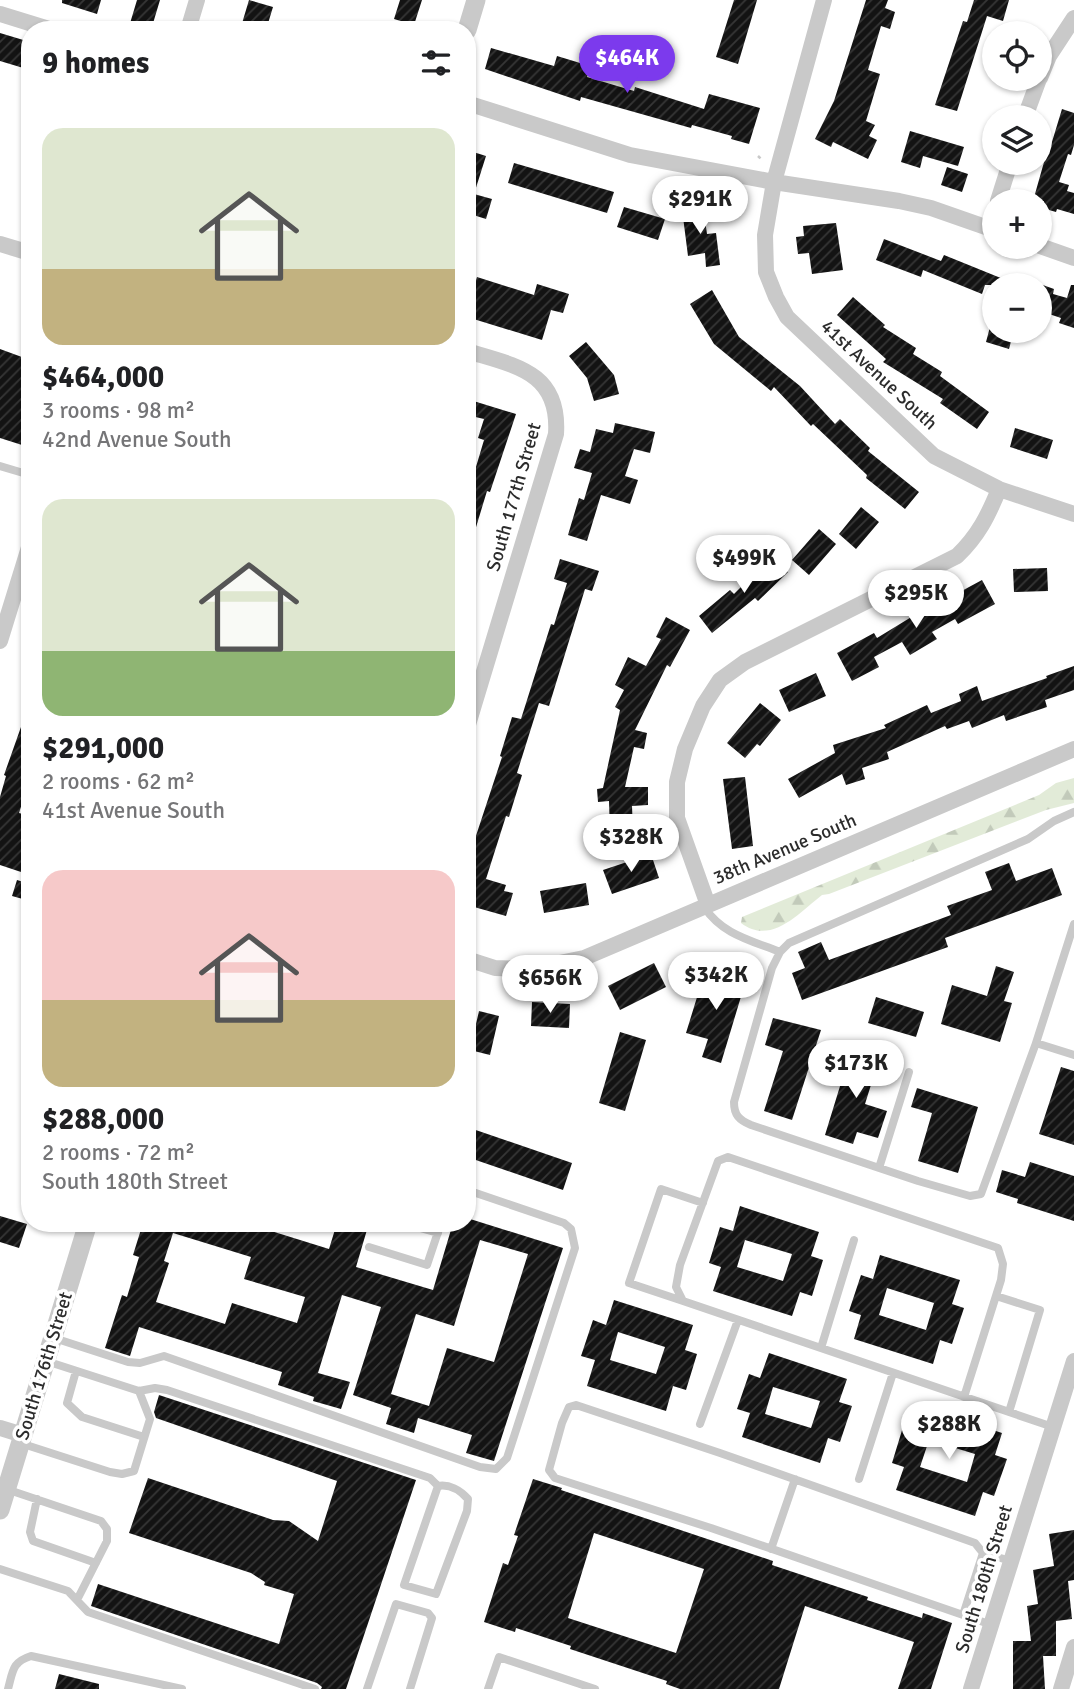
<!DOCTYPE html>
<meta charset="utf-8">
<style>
:root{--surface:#fff;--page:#f6f6f6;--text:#202124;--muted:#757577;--accent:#7c3aed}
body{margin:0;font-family:Signika,sans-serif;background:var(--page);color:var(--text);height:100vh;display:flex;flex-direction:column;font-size:26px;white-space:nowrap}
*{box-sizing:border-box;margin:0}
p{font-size:23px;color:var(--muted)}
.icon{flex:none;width:38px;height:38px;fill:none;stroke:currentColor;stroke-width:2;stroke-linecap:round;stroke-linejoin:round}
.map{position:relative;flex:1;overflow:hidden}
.details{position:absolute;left:21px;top:21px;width:455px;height:1211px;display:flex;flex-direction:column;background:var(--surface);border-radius:28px;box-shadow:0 2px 5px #0004}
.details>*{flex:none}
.buttons{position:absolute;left:982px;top:21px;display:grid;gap:14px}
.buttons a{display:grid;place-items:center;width:70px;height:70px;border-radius:50%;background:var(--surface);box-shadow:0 2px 5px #0004;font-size:35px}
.price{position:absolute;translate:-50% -60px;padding:0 16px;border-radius:24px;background:#fff;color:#222;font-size:23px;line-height:46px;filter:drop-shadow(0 2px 4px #0008)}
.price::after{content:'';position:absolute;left:50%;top:42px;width:21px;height:16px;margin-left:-10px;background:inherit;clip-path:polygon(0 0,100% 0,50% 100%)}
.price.current{background:var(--accent);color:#fff}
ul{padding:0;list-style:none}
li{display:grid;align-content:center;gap:14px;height:371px;padding:0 21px}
li span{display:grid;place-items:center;height:217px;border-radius:21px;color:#555}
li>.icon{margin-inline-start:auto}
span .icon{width:126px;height:126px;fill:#fffc;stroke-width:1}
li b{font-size:30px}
h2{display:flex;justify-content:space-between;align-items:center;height:84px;padding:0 21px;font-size:30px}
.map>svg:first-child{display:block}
</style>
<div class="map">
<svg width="1074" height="1689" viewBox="0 0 1074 1689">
<defs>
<pattern id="forest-firs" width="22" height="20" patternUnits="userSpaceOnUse" patternTransform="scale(1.75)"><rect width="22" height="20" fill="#e2ebd8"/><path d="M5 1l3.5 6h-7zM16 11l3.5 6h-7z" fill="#c2caba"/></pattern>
<pattern id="building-hatch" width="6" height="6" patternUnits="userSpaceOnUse" patternTransform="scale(1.75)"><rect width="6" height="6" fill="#131313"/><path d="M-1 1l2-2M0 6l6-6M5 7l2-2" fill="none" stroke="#363636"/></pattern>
</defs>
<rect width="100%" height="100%" fill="#fff"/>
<path fill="url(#forest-firs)" d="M1074 778V803L1046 810 829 894 822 895C799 913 771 946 741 923L742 917 1039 795 1056 783Z"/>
<path fill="url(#building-hatch)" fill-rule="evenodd" d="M62 0H101L97 14 62 3Z
M137 0H160L151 30H128Z
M249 0 273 7 266 30H240Z
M400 0H422L414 25 394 19Z
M734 0H757L738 64 716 57Z
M866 0H888L885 8 895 12 890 29 881 26 868 70 880 74 866 121 875 125 869 136 877 140 868 159 833 142 831 147 815 139 834 101Z
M974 0H1009L1003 21 987 16 957 111 935 105 963 21 967 22Z
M0 33 30 42V70L0 61Z
M491 48 554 66 557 56 590 66 587 77 634 91 635 87 704 109 709 94 760 108 749 144 731 139 732 136 692 125 691 128 581 97 580 101 485 69Z
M1062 109 1074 113V145L1071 155 1068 154 1059 182 1069 185 1067 191 1074 193V214L1057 209 1056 212 1042 208 1044 201H1033L1046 155H1048Z
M910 131 964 147 958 166 923 156 920 168 901 162Z
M467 150 486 156 474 194 492 199 486 219 467 213Z
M514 163 614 192 607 213 508 183Z
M947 167 968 174 962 192 941 185Z
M703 206 707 234 716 233 720 265 706 267 705 253 688 256 682 209Z
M624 207 665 219 658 240 617 227Z
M836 223 843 270 812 274 809 253 798 254 796 237 804 236 803 226Z
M884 239 941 261 944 255 1018 285H985L982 294 923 270 921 277 876 260Z
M477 277 534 295 537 284 569 294 563 313 551 310 542 340 467 317V308Z
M1040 284 1054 289 1053 294 1067 298 1071 285H1074V328L1059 323 1061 318 1046 313 1041 326H1040Z
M712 290 739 337 800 386 835 424 840 419 870 448 868 451 919 492 905 509 866 478 867 475 813 424 811 426 774 387 771 391 714 344 690 304Z
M853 297 885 325 883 327 916 348 913 354 942 372 940 376 989 412 977 429 940 403 943 399 883 362 886 359 837 315Z
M990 327 994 328V331L1013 334 1009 349 986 342Z
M586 342 614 375 619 394 594 401 587 378 569 356Z
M0 349 30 360V420L22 445 0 438Z
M467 399 516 414 490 492 487 491 470 547 467 546V486L470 487 484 440 478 438 484 419 467 415Z
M615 423 655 432 650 453 634 449 625 476 638 480 630 504 601 495 587 541 568 535 579 498 584 500 592 473 574 468 580 449 590 452 596 429 613 433Z
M1015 428 1053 440 1047 459 1010 447Z
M861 507 879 522 856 549 839 534Z
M819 529 836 544 809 575 792 560Z
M772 556 788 572 758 601 755 598 712 633 699 616 730 590 734 594Z
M560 559 599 571 592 591 585 589 549 706 539 703 517 773 522 775 509 817 506 816 486 879 506 885 504 891 513 893 506 916 467 905V863L502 757 500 756 512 717 521 719 551 624 554 625 567 583 554 579Z
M1047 568 1048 591 1014 592 1013 569Z
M982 580 995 604 958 624 955 619 932 632 937 639 910 655 902 642 874 657 879 667 852 681 837 653 874 633 877 638 931 605 932 607Z
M666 617 690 630 670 667 667 665 635 730 647 733 644 749 634 747 625 787H648V805L632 806 633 832 610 833 609 801 598 802 597 789 603 788 620 710 615 707 624 690 615 685 628 657 646 666 661 639 656 637Z
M1074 666V690L1045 700 1047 707 1006 721 1004 715 972 728 969 721 947 729 945 726 887 752 889 759 862 768 865 779 846 785 842 774 799 798 788 779 835 753 833 745 886 728 884 725 927 705 931 713 961 701 959 694 977 686 982 701 1047 678 1046 676Z
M816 673 826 696 789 712 779 690Z
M760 703 781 720 760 746 757 744 745 758 727 743Z
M27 710H30V779L19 813 30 816V824L21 852 30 854 24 873 0 865V797L6 776 4 775Z
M745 777 753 846 732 849 723 779Z
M651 854 659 878 612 894 603 870Z
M1009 863 1016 881 1052 868 1062 895 945 938 948 947 802 1000 792 973 805 968 798 952 821 942 829 960 951 915 947 906 992 890 985 872Z
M17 880 30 884V901L12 896Z
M586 883 589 905 544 913 540 891Z
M654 963 666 987 620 1010 608 986Z
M996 966 1014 972 1004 1001 1012 1003 1000 1042 941 1024 952 985 987 996Z
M706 968 746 980 721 1063 702 1057 708 1039 686 1033Z
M876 997 924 1012 916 1037 868 1023Z
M532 1002 570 1004 569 1028 531 1026Z
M479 1011 499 1016 490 1055 470 1050Z
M773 1018 821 1030 792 1120 764 1111 783 1051 765 1045Z
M620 1032 646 1040 625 1111 599 1103Z
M852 1047 880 1056 865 1104 887 1111 878 1138 857 1132 853 1144 825 1135Z
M1061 1067 1074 1071V1145L1039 1134Z
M917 1088 978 1107 958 1173 918 1161 932 1113 911 1107Z
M467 1127 572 1163 563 1190 467 1157Z
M1030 1162 1074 1176V1221L1017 1203 1018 1199 996 1192 1002 1170 1025 1177Z
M740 1206 819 1232 811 1256 823 1260 812 1296 800 1292 792 1316 713 1291 721 1267 709 1263 720 1227 733 1231ZM745 1240 792 1254 783 1281 737 1267Z
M0 1216 27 1224 19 1248 0 1242Z
M467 1218 563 1248 494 1461 466 1453 472 1435 418 1418 414 1433 386 1424 391 1408 353 1395 381 1307 342 1295 318 1373 350 1382 341 1409 313 1401 314 1397 278 1385 282 1372 139 1327 130 1356 105 1348 122 1295 127 1297 139 1257 133 1255 143 1223H270L268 1230 329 1249 337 1223H369L356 1267 433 1290 453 1223H467ZM173 1233 251 1257 244 1279 305 1297 297 1323 232 1303 225 1324 156 1302 169 1263 164 1261ZM480 1240 528 1254 494 1362 447 1348 429 1406 391 1394 416 1314 454 1326Z
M880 1255 960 1280 952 1304 964 1308 952 1344 940 1340 933 1364 854 1339 861 1315 849 1311 861 1275 873 1279ZM887 1288 934 1303 926 1330 879 1315Z
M614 1300 693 1325 685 1350 697 1354 686 1390 673 1386 666 1411 587 1386 595 1360 581 1356 593 1320 606 1325ZM618 1332 665 1347 656 1374 610 1360Z
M769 1353 847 1379 839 1402 852 1406 840 1442 828 1438 820 1463 742 1437 750 1413 737 1409 749 1374 760 1378ZM773 1387 820 1401 811 1428 765 1414Z
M159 1395 416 1480 346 1689H321L322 1687 317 1683 91 1606 98 1584 279 1644 294 1594 264 1585 265 1582 251 1573 129 1533 148 1478 273 1520 289 1521 318 1541 337 1481 156 1418 154 1412Z
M923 1407 1002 1433 995 1455 1007 1459 994 1496 983 1492 975 1516 896 1490 904 1467 892 1463 903 1427 915 1431ZM929 1440 975 1454 967 1482 920 1467Z
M533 1479 562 1488 561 1490 773 1561 772 1565 868 1597 867 1600 922 1618 923 1613 952 1623 931 1689H898L914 1642 805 1606 779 1689H680L666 1684 667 1681 570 1649 571 1646 516 1628 515 1632 484 1622 503 1563 508 1565 518 1536 514 1535ZM594 1533 704 1569 676 1653 568 1618Z
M1074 1530V1580L1068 1581 1072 1619 1056 1621V1656H1043L1045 1689H1013V1641H1031L1027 1606 1038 1604 1033 1570 1054 1566 1049 1534Z
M59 1674 99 1684V1689H55Z"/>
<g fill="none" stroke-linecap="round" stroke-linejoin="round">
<path stroke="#c9c9c9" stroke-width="2.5" stroke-dasharray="3.5 3.5" stroke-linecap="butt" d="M758 156 761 159"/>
<path stroke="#c9c9c9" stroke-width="8" d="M0 466 30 475
M1074 812 1054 821 1028 839 789 943 780 952 772 968 734 1102C734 1115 739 1120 751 1125L918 1181 970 1196 981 1194 1036 1043 1074 924
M704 907C723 935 750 940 780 952
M1036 1043 1074 1055
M879 1168 909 1072
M402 1223 438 1233
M369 1247 427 1265 441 1223
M996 1296 1040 1310 1009 1412
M683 1301 629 1283 661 1189 703 1203
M54 1338 128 1362 140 1363 164 1356 480 1467 496 1469 507 1458 575 1248 571 1229 564 1223 467 1190
M821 1348 854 1240
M46 1361 139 1391 155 1388 167 1390 430 1478 438 1486 404 1585 436 1594 467 1511 468 1499C460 1490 449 1484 438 1486
M76 1371 67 1403 82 1417 144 1437
M964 1397 1001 1280 1003 1264 998 1248 728 1157 718 1161 680 1265 676 1287 683 1301 1053 1427
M700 1424 738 1320
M20 1443 110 1472 122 1474 134 1471 150 1419 139 1391
M859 1479 893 1373
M6 1489 101 1521 107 1529V1541L77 1600
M37 1499 30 1532 33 1541 96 1563
M771 1549 795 1479
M0 1569 68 1591 88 1612 315 1689
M963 1615 983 1553
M992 1625 711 1528 555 1478 549 1470 562 1423 569 1407 576 1405 720 1453 975 1543 983 1553 1011 1561
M8 1689C13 1671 12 1662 31 1656L182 1689
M367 1689 396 1604 428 1613 432 1618 410 1689
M488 1689 499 1657 595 1689"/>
<path stroke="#c9c9c9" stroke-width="16" d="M824 0 774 182 765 235 766 272 776 297 787 317 934 456 999 489 1074 514
M0 14 52 30
M188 30 197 0
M1040 78 1049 56 1074 18
M467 103 630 155 774 182 899 201 931 208 994 230
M1025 117 1039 79
M998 201 1010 163
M0 244 30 253
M1040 246 1074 258
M467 351C516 366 560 372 556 434L467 728
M0 641 30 544
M708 905 677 818V782L685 749 703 706 720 680 745 662 957 556C978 536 988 516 999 489
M467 959 495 968 530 969 584 958 1074 749
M0 1428 23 1435
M971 1689 1074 1361
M1061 1689 1074 1647"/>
<path stroke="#c9c9c9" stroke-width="19" d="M467 30 476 0
M0 1510 88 1223"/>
</g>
<g text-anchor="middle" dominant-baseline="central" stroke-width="7" stroke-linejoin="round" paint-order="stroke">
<g font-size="19" fill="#2c2c2c" stroke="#fff">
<text transform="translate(879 375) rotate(43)">41st Avenue South</text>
<text transform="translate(514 497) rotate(-74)">South 177th Street</text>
<text transform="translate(785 849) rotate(-23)">38th Avenue South</text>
<text transform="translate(44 1366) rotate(-73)">South 176th Street</text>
<text transform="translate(984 1579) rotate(-73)">South 180th Street</text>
</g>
</g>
</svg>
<div class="buttons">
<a><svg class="icon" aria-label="locate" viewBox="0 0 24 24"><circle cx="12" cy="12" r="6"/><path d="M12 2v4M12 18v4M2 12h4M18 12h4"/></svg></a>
<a><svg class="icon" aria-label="layers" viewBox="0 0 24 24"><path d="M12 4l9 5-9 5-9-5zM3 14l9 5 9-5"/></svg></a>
<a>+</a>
<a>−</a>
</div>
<b class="price current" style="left:627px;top:95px">$464K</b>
<b class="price" style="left:700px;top:236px">$291K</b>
<b class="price" style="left:744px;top:595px">$499K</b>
<b class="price" style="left:916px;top:630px">$295K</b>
<b class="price" style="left:631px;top:874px">$328K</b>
<b class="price" style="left:716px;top:1012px">$342K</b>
<b class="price" style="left:550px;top:1015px">$656K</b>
<b class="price" style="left:856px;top:1100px">$173K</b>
<b class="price" style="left:949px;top:1461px">$288K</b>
<section class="details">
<h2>9 homes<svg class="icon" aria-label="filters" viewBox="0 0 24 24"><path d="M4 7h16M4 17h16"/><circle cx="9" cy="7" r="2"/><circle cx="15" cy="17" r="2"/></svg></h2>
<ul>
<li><span style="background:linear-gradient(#dfe7d0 65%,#c2b280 0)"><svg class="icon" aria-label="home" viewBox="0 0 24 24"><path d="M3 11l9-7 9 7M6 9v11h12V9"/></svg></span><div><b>$464,000</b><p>3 rooms · 98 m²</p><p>42nd Avenue South</p></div></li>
<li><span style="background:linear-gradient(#dfe7d0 70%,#8fb573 0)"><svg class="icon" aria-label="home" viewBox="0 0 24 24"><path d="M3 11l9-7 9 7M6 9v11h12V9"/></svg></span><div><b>$291,000</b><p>2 rooms · 62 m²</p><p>41st Avenue South</p></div></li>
<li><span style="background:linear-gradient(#f6c9c9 60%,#c2b280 0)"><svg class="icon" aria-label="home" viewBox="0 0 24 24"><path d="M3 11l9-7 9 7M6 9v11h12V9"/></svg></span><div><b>$288,000</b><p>2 rooms · 72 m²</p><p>South 180th Street</p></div></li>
</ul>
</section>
</div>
